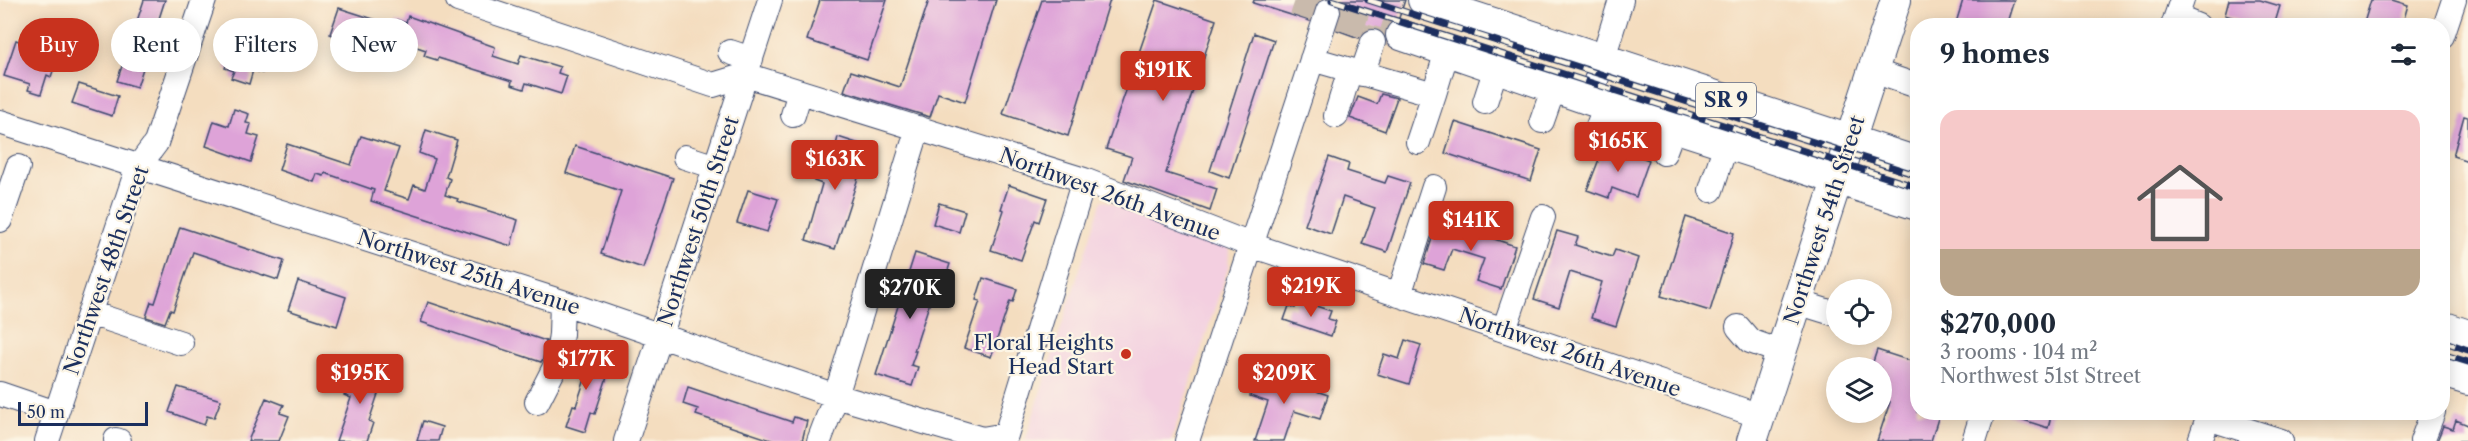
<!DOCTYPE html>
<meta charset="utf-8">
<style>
:root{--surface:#fff;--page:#f6f6f7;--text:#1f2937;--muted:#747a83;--line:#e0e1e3;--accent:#c8321e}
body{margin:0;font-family:"Libre Caslon Text",serif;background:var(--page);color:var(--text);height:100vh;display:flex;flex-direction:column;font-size:22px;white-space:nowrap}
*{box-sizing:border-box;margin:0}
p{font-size:20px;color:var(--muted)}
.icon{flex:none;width:33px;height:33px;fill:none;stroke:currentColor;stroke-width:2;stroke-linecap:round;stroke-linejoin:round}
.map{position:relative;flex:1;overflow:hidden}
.details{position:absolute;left:1910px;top:18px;width:540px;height:402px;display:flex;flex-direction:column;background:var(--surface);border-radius:24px;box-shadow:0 3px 15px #0003}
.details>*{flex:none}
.guide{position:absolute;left:18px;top:18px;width:570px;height:54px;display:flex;gap:12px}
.controls{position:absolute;left:1826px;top:279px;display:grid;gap:12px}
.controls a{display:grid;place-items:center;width:66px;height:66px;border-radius:50%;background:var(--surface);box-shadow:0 3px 15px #0003;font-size:30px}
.scale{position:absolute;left:18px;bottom:15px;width:130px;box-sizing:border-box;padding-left:6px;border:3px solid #1b2f5e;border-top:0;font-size:16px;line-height:21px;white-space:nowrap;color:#1b2f5e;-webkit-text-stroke:4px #fcf5e5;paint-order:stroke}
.price{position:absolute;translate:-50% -51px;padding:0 14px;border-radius:6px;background:var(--accent);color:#fff;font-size:20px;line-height:39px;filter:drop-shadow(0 2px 3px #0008)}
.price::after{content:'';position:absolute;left:50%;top:36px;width:18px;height:14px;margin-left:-9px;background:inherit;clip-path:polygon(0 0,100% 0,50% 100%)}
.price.current{background:#222;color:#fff}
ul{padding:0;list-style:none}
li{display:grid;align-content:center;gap:12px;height:318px;padding:0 30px}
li+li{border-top:2px solid var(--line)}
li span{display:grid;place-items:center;height:186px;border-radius:18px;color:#555}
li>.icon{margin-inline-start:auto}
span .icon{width:108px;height:108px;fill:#fffc;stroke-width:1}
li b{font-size:26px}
h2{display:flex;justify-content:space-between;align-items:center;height:72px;padding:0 30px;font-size:26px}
.pill{padding:0 21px;border-radius:27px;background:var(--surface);box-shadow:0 3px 15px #0003;font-size:21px;line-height:54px}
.pill.current{background:var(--accent);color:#fff}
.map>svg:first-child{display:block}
</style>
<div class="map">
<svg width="2468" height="441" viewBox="0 0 2468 441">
<rect width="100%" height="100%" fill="#fcf5e5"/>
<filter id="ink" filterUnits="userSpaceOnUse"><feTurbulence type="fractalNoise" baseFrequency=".0167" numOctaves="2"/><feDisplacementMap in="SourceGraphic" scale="12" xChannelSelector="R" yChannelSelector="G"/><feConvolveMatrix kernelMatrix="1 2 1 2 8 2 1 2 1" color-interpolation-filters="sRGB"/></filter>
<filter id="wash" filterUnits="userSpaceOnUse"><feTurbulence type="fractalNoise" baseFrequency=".008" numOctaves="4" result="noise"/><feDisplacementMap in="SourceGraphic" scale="24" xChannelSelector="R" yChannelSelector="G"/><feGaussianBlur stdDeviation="1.35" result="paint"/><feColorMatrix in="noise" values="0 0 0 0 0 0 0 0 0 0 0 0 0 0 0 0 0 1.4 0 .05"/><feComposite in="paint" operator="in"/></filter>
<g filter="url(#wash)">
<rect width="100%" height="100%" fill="#f4ddbf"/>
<path fill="#f3cfe0" d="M1102 200 1226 243 1229 250 1228 268 1171 441H1025Z"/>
<g id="blocks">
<path fill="#dea3d8" d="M144 0H165L137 87 117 81Z
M820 0H887L867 60 807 40Z
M929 0H996L965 102 938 93 930 117 844 91 851 71 900 87Z
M1042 0H1110L1068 136 1003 114Z
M1157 0 1216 20 1166 173 1217 189 1210 211 1124 180 1132 157 1106 149Z
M1254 0H1319L1310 21 1253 3Z
M1336 0H1405L1399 18 1389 22 1384 34 1378 29 1371 28 1364 31 1359 38 1337 30 1342 9Z
M1963 0H2014L2006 26H1955Z
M2229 0H2260L2280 6 2274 26H2258L2225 15Z
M2371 0H2392L2408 5 2402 26H2363Z
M339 8 395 26 397 20 406 23 408 16 495 47 493 56 518 64 521 55 560 67 558 73 567 76 561 94 526 83 524 89 511 85 512 81 438 58 437 60 424 56 426 50 371 32 367 46 330 34Z
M237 32 263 41 258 55 267 58 262 73 253 70 249 84 231 78 234 71 225 68Z
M1254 33 1274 40 1229 178 1210 171Z
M16 40 31 45 32 41 60 50 51 77 47 75 41 94 28 90 30 84 4 76Z
M79 84 118 96 112 116 72 103Z
M1381 94 1397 98 1385 131 1350 118 1358 97 1377 104Z
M234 109 249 114 246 123 251 124 248 134 259 137 251 162 206 146 214 121 229 126Z
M2464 116 2468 117V161L2453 156Z
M1455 122 1541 150 1531 181 1445 153Z
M426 130 457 140 446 177 450 179 445 195 458 199 457 201 518 220 511 246 371 201 374 190 325 173 324 176 317 174 314 182 279 170 287 144 351 165 361 136 399 148 384 191 409 199 414 185 425 189 435 159 419 153Z
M838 137 866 146 857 174 859 175 835 249 806 240 822 184 814 181 825 146 835 149Z
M1605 144 1649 160 1636 197 1612 188 1609 198 1587 190Z
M575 146 673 178 643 268 601 254 621 191 566 173Z
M1329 157 1349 164 1347 171 1385 183 1388 176 1410 183 1387 252 1362 244 1375 208 1343 197 1331 234 1305 225Z
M1009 185 1047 198 1039 222 1035 220 1021 260 991 250 1004 210 1001 209Z
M748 190 778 199 767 232 737 223Z
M939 203 965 211 959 232 933 224Z
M1686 217 1734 233 1710 311 1661 296Z
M1438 220 1515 246 1501 289 1476 281 1484 259 1452 249 1444 270 1424 264Z
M180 227 284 261 278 280 193 252 173 311 170 310 165 323 146 317 151 302 155 303Z
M1557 231 1578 237 1575 245 1612 257 1615 250 1638 258 1616 326 1591 318 1602 282 1570 272 1559 307 1534 299Z
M915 253 950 264 946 276 939 274 914 351H916L911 365 918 367 912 386 876 375Z
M983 278 1017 289 1013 302 1010 301 991 357 964 348 980 301 976 300Z
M298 281 346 297 337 326 288 310Z
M1298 300 1331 311 1328 319 1336 321 1331 336 1284 320 1289 306 1295 308Z
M428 302 546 341 543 359 541 362 421 322Z
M1405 340 1421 345 1409 384 1377 374 1384 354 1399 359Z
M574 350 594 356 590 368 608 374 595 414 591 412 585 432 566 426 573 405 576 406 586 376 569 370Z
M1877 350 1917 363V412H1940L1931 441H1877L1890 402 1881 399V368H1871Z
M353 366 384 376 369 421 373 423 367 441H336L351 398 344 395Z
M1258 371 1328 395 1320 419 1294 411 1284 441H1255L1268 402 1250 396Z
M178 387 221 400 214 418 207 416 204 425 169 412Z
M688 387 792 422 794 417 807 421 802 441H774L696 415 698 409 683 404Z
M266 398 284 405 280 413 289 416 279 441H248Z
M2008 412H2052L2048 428 2008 415Z
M2456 420 2468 425V441H2437L2443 426 2453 429Z
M423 421 442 427 438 441H417Z"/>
</g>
</g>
<g filter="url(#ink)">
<use href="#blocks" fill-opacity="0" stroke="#3c496d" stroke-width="1.5"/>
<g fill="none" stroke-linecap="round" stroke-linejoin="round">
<path stroke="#c9baac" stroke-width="24" stroke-dasharray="24 12" stroke-linecap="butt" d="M1373 42 1377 27"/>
<path stroke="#c9baac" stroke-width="30" stroke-dasharray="30 15" stroke-linecap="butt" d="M1295 0 1401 35"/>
<g stroke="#3c496d" stroke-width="26">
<path id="minor" d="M458 0 713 85 746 75 1084 180 1251 245 1760 416
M2176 17 2198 26
M2173 26 2182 0
M2442 36 2454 0
M730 52 751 59
M1312 59 1434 94 1447 51
M1873 71 1917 86
M1362 74 1373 42
M1590 100 1621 0
M1485 102 1496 68
M793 115 800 92
M1336 116 1350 70
M1542 121 1554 87
M0 122 562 302 836 396 982 439 1006 435 1084 180
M1595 134 1606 105
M1418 142 1434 94
M1664 153 1674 127
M685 157 716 167
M1711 190 1726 144
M0 220 18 167
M1399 295 1434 187
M1797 302 1836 314
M90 313 181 343
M1738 327 1750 341 1781 352
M1504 330 1543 217
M0 394 56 413
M537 402 557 363 561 334 562 302
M2208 418 2281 441
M116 440 119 441
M47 441 138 167 156 143 204 0
M626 441 770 0
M819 441 836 396 918 128
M1187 441 1328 11
M1974 441 1983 412
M2200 441 2210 412
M2422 441 2433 412"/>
</g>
<g stroke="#3c496d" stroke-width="32">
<path id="major" d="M1423 0 1917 162
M1401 35 1590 100 1917 205
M2442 326 2468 335
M2442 372 2468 380
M1752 441 1896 0"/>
</g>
<use href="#minor" stroke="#fff" stroke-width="24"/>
<use href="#major" stroke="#fff" stroke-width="30"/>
<g stroke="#1b2f5e" stroke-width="7">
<path id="rail" d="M1332 0 1917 187
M1368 0 1917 175
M2442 341 2468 350
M2442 354 2468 362"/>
</g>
<use href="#rail" stroke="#fcf5e5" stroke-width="4.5" stroke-dasharray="14" stroke-linecap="butt"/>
</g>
</g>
<circle fill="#c8321e" stroke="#fcf5e5" stroke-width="2" cx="1126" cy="354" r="6"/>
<g text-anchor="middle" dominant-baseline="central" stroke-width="4.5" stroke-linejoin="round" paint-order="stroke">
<rect fill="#fcf5e5" stroke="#5e6a86" stroke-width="1.5" x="1696" y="83" width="60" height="34" rx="4.5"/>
<g font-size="20" font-weight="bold" fill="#1b2f5e">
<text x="1726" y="100">SR 9</text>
</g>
<g font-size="21" fill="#1b2f5e" stroke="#fcf5e5">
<text transform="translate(1110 194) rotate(20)">Northwest 26th Avenue</text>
<text transform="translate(1824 220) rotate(-72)">Northwest 54th Street</text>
<text transform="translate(698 221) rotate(-72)">Northwest 50th Street</text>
<text transform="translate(106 270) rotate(-71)">Northwest 48th Street</text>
<text transform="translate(469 272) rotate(18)">Northwest 25th Avenue</text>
<text transform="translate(1570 352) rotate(19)">Northwest 26th Avenue</text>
</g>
<g font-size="21" fill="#1b2f5e" stroke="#fcf5e5" text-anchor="end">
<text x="1114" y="342">Floral Heights<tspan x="1114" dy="24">Head Start</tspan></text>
</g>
</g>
</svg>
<div class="controls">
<a><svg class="icon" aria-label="locate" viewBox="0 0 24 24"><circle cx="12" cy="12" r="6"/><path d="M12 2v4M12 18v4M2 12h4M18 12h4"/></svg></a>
<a><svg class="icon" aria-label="layers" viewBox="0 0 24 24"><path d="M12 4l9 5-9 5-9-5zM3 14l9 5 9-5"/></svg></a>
</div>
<div class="scale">50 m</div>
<b class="price" style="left:1163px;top:102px">$191K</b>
<b class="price" style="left:1618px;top:173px">$165K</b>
<b class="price" style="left:835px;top:191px">$163K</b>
<b class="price" style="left:1471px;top:252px">$141K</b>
<b class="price" style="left:1311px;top:318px">$219K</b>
<b class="price current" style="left:910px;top:320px">$270K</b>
<b class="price" style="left:586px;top:391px">$177K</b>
<b class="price" style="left:360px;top:405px">$195K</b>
<b class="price" style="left:1284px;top:405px">$209K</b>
<div class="guide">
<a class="pill current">Buy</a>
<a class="pill">Rent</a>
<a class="pill">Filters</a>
<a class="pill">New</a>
</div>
<section class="details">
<h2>9 homes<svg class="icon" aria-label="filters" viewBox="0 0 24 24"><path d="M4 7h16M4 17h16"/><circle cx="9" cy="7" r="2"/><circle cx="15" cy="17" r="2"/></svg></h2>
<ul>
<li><span style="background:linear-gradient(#f6c9c9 75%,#b9a48a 0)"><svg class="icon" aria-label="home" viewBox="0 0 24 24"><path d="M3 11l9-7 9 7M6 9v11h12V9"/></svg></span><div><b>$270,000</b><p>3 rooms · 104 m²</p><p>Northwest 51st Street</p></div></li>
</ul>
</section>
</div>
